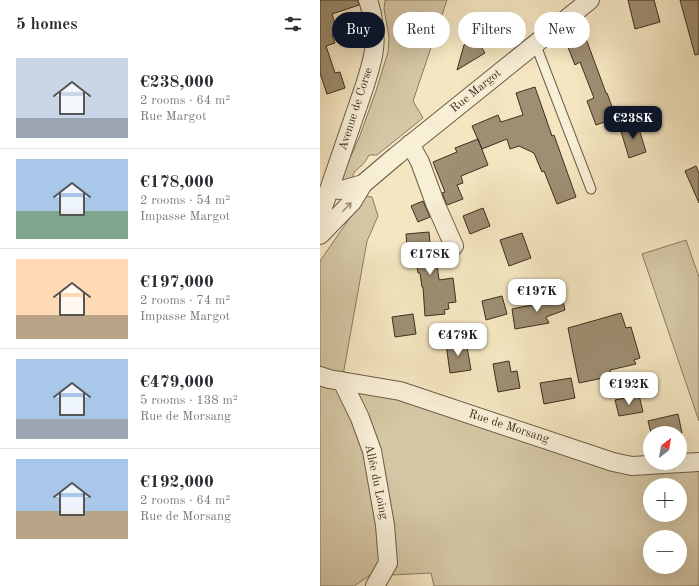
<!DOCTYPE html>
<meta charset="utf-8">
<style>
:root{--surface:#fff;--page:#f7f7f7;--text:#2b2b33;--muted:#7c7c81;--line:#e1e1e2;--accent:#111827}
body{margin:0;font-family:"Old Standard TT",serif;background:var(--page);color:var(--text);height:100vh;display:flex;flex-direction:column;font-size:15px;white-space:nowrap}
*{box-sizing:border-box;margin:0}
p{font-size:13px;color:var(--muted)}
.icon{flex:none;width:22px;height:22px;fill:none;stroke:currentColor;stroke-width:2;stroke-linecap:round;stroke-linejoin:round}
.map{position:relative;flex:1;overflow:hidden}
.details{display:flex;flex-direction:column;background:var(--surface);width:320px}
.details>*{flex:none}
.top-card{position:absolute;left:12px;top:12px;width:307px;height:36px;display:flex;gap:8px}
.needle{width:26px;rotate:31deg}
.buttons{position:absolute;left:323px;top:426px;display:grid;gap:8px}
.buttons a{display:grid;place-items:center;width:44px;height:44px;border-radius:50%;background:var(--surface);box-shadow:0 4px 16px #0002;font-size:20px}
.price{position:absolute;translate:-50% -34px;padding:0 9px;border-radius:8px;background:#fff;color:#222;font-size:13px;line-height:26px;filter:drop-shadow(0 1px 2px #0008)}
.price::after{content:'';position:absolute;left:50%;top:24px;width:12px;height:9px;margin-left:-6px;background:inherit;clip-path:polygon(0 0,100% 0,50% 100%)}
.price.current{background:var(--accent);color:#fff}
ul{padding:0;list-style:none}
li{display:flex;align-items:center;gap:12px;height:100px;padding:0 16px}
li+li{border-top:1px solid var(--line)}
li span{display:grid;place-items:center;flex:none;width:112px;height:80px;border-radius:0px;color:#555}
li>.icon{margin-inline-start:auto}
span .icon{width:48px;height:48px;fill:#fffc;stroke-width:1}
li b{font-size:17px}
h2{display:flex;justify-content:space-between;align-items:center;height:48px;padding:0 16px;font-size:17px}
.pill{padding:0 14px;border-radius:18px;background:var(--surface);box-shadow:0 4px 16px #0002;font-size:14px;line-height:36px}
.pill.current{background:var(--accent);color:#fff}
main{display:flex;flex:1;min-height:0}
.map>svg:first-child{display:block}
</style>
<main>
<section class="details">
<h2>5 homes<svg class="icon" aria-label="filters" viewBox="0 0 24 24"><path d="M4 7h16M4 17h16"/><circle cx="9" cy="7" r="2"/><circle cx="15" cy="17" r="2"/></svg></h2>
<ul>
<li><span style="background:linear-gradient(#c9d6e8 75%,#9aa5b1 0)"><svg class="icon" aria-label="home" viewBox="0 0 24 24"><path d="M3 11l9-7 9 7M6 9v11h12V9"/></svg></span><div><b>€238,000</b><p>2 rooms · 64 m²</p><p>Rue Margot</p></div></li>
<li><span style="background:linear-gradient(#a9c7e8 65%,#7fa58c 0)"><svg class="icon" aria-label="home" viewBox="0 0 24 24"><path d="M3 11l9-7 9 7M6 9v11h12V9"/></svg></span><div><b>€178,000</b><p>2 rooms · 54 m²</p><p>Impasse Margot</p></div></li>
<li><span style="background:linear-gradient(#ffd9b3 70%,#b9a48a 0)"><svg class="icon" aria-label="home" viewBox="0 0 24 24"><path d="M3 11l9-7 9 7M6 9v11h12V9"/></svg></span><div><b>€197,000</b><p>2 rooms · 74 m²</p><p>Impasse Margot</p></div></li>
<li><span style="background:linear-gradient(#a9c7e8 75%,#9aa5b1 0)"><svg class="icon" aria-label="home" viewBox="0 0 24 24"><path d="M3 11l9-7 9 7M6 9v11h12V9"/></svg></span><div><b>€479,000</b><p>5 rooms · 138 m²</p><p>Rue de Morsang</p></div></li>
<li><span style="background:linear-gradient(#a9c7e8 65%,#b9a48a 0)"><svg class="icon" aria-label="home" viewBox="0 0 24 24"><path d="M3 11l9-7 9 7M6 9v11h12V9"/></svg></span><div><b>€192,000</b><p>2 rooms · 64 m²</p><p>Rue de Morsang</p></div></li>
</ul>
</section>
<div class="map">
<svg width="379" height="586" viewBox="0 0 379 586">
<rect width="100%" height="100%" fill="#f4e6c1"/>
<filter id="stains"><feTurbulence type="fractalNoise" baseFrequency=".005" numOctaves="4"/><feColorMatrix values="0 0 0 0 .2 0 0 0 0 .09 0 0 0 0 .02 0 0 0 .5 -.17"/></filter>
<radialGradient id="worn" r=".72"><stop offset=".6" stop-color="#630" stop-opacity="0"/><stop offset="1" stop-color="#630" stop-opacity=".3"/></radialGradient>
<path fill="#d5c7a5" stroke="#8a7a61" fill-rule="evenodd" d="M65 0H127L93 101 103 118 57 155H49C47 159 45 162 42 165 37 170 32 172 33 179L25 183 20 180 39 138 56 91 68 52 69 37 64 9Z
M45 196 52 197 58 216 47 241 22 381 293 462 379 471V586H114L111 573 71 575 68 563 34 586H0V261ZM330 485H360V515H330ZM330 537H360V567H330Z
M366 240 379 277V421L322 254Z"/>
<path fill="#9e8e72" stroke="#402e1d" d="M0 0H38L39 5 12 14 18 33 12 35 15 43 6 46 15 73 20 72 25 88 7 94 0 73Z
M308 0H334L340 22 315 29Z
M360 0H379V54L375 55Z
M169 18 180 37 162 48 165 53 137 70 144 45 156 38 152 30 163 24Z
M265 36 286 93H287L296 118 276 125 267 101 274 98 260 62 255 65 247 45Z
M215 87 232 136 234 135 256 197 237 204 224 171 222 172 214 153 199 146 190 149 187 139 162 149 152 126 178 115 181 122 203 115 196 93Z
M317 122 326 152 309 158 300 128Z
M158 139 168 165 141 176 143 183 137 185 143 199 127 205 122 193 125 192 113 162 137 152 135 148Z
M376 166 379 173V203L365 171Z
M103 201 110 217 98 222 91 206Z
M163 208 170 226 150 234 143 216Z
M109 232 112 264H117L119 280 133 278 136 302 128 303 129 309 124 310 125 314 105 316 103 287H102L100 273H98L96 260 88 261 86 234Z
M202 233 211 258 189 266 180 240Z
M182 296 187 314 166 320 162 301Z
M242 297 245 310 226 317 229 323 195 329 192 309 217 304 216 301Z
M301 313 306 328 311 327 320 358 314 360 316 364 290 370 291 375 288 376V377L259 383 248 328Z
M93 314 96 334 75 337 72 317Z
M146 341 151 370 130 373 126 344Z
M189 361 191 372 197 371 200 388 178 392 173 364Z
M251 378 255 398 224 404 220 383Z
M319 395 323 412 299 416 295 400Z
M358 414 362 433H331L328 421Z"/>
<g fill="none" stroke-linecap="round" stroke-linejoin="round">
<g stroke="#6d5c46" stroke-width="11">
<path id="service" d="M215 43 271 189"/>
</g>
<g stroke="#6d5c46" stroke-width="20">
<path id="minor" d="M90 144 100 162 115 203 134 246
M43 184 76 156 270 0
M0 216 45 85C48 74 53 61 54 49 56 35 53 14 48 0
M0 235 32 202 43 184 22 190 9 189
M0 376 9 379 80 391 293 462 312 466 379 462
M22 381 40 418 52 451 65 525 68 563 55 586"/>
</g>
<use href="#service" stroke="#f8efd7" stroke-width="9"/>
<use href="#minor" stroke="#f8efd7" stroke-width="18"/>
</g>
<defs><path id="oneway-shaft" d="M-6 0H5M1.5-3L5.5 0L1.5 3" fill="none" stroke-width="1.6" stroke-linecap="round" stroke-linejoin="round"/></defs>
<use stroke="#9c8e7a" href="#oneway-shaft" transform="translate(27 207) rotate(-45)"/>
<g text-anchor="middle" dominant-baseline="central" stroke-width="3.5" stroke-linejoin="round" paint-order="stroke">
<g font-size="12" fill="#402e1d" stroke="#f8efd7">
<text transform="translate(156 91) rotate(-39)">Rue Margot</text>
<text transform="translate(36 109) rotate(-72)">Avenue de Corse</text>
<text transform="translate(189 427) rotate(18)">Rue de Morsang</text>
<text transform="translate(56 482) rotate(78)">Allée du Loing</text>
</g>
</g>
<rect width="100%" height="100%" filter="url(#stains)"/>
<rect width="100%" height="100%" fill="url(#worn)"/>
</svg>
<div class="buttons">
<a><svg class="needle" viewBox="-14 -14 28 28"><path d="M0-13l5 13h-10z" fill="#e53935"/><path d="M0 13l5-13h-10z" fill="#7c7c81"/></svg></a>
<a>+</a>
<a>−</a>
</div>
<b class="price current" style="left:313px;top:140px">€238K</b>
<b class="price" style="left:110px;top:276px">€178K</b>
<b class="price" style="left:217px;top:313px">€197K</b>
<b class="price" style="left:138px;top:357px">€479K</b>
<b class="price" style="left:309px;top:406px">€192K</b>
<div class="top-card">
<a class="pill current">Buy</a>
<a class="pill">Rent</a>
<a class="pill">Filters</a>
<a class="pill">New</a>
</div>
</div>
</main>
